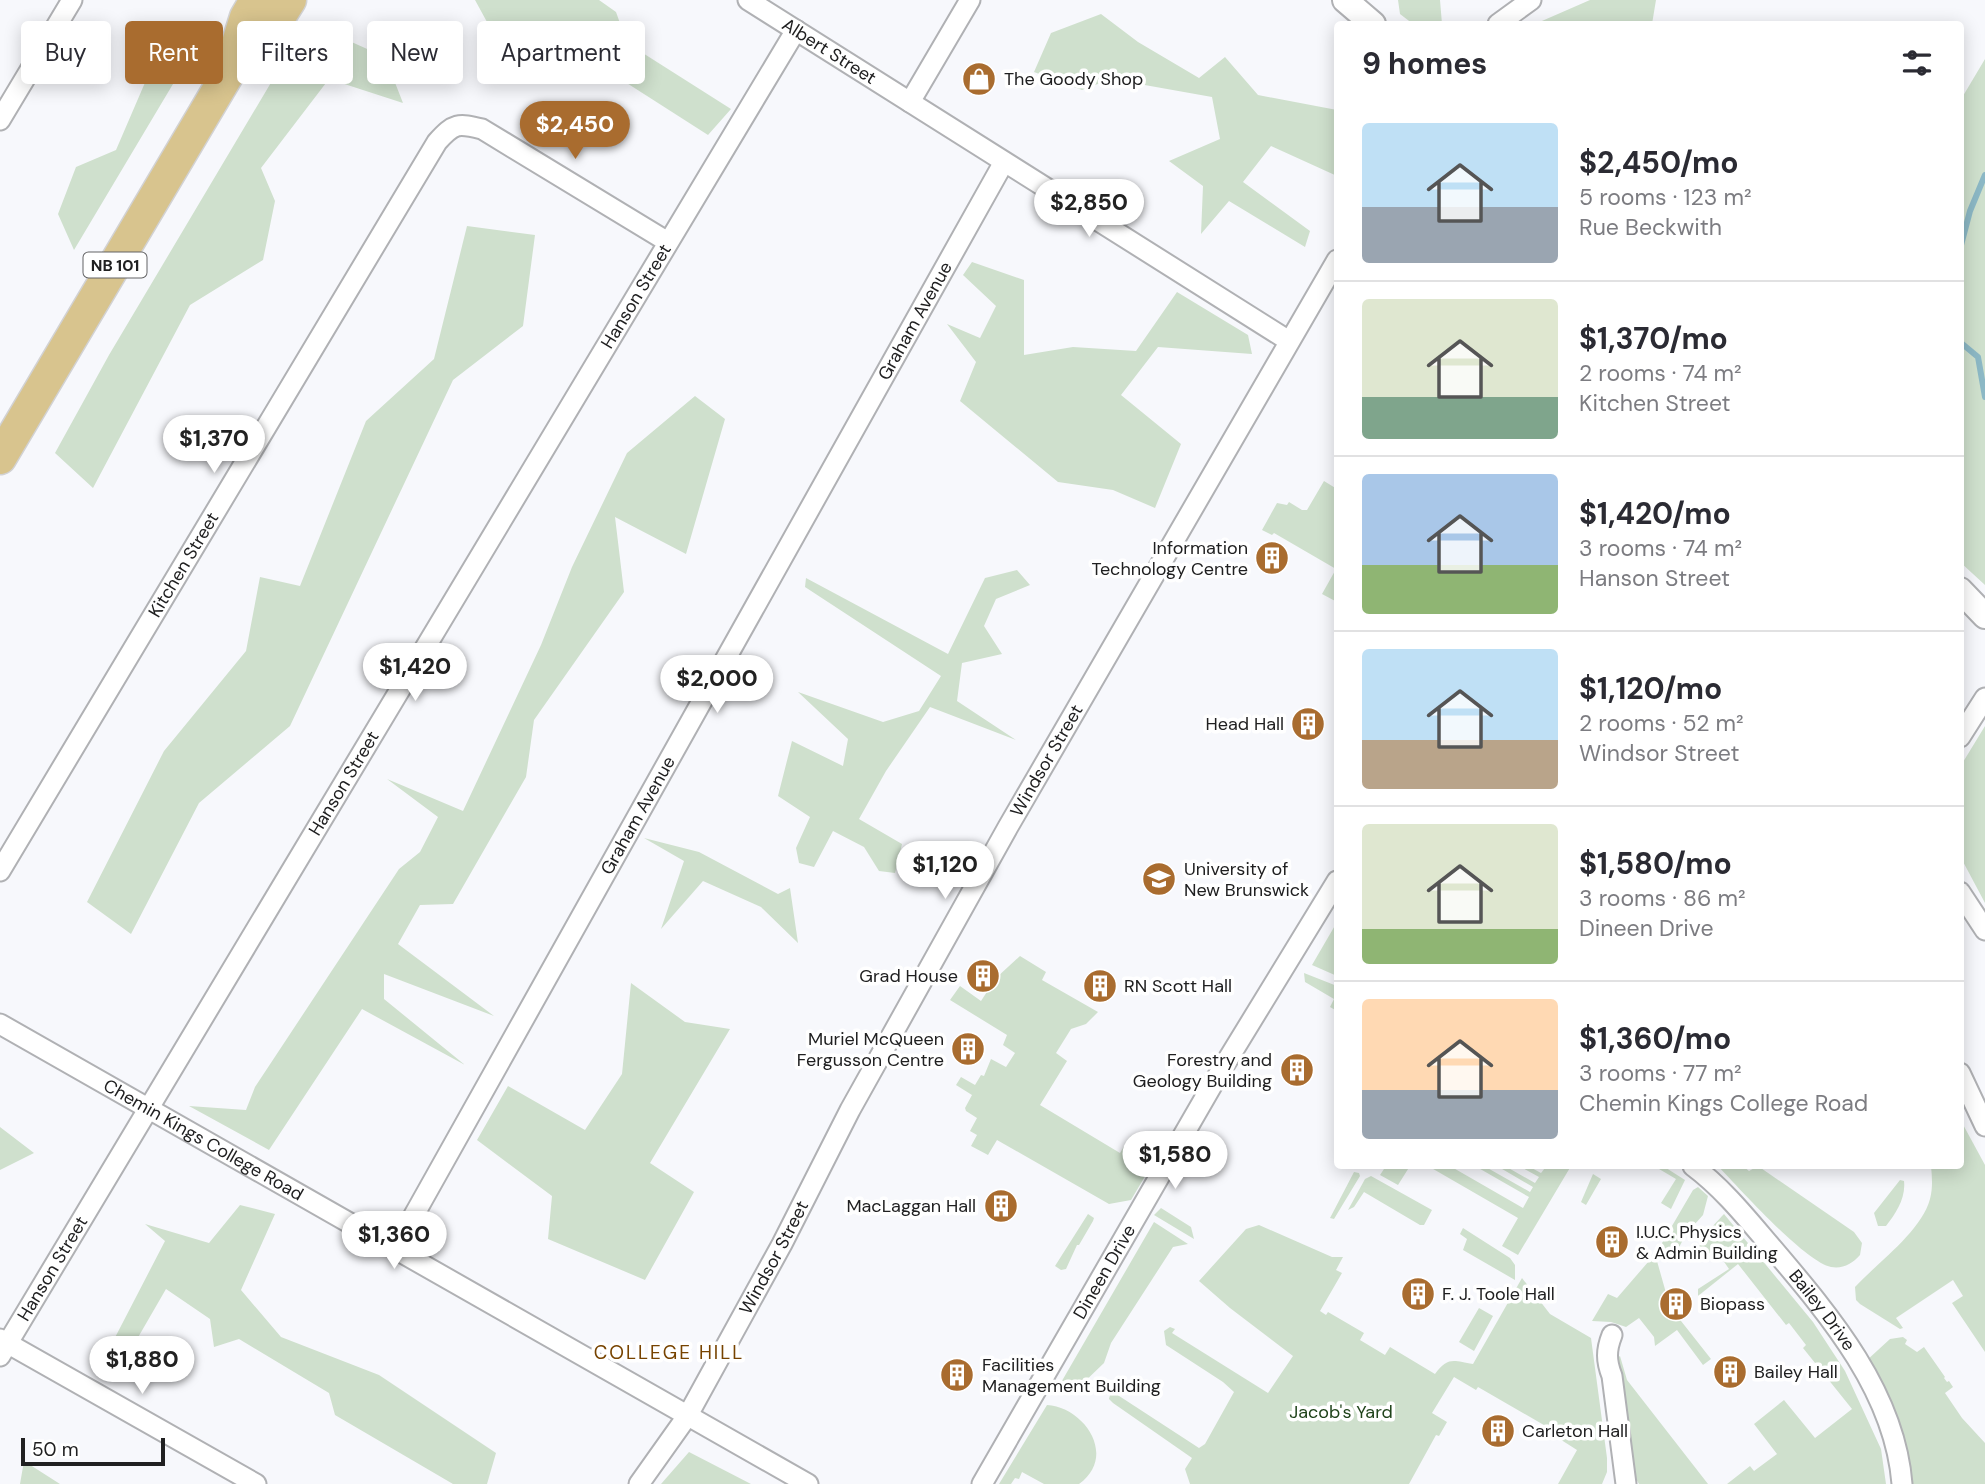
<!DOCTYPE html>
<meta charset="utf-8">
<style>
:root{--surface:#fff;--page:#f7f7f7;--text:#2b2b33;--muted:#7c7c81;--line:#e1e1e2;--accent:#a96c2f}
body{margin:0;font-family:"DM Sans",sans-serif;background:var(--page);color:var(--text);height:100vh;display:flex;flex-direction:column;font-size:26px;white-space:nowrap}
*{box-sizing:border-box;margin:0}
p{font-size:23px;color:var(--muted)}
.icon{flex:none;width:38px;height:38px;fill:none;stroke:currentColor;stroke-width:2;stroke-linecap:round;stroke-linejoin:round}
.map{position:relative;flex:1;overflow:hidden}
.details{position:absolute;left:1334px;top:21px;width:630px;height:1148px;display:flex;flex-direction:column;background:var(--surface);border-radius:7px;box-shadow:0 4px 18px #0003}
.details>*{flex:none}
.hud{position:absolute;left:21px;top:21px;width:665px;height:63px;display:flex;gap:14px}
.scale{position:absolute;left:21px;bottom:18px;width:144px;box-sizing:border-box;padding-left:7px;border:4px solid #202021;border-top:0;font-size:19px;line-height:24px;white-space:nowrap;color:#202021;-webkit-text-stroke:5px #fff;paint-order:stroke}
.price{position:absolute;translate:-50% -60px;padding:0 16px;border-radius:24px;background:#fff;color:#222;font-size:23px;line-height:46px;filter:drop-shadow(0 2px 4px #0008)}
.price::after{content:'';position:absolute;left:50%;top:42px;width:21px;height:16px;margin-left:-10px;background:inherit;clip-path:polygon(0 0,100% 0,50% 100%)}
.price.on{background:var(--accent);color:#fff}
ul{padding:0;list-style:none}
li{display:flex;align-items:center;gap:21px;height:175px;padding:0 28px}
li+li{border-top:2px solid var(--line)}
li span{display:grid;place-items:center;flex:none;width:196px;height:140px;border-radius:7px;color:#555}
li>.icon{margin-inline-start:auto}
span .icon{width:84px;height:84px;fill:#fffc;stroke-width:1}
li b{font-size:30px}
h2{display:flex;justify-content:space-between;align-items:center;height:84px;padding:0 28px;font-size:30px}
.chip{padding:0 24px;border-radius:7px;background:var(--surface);box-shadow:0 4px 18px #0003;font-size:24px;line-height:63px}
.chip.on{background:var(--accent);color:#fff}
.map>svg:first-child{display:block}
</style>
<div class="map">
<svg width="1985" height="1484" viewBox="0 0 1985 1484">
<rect width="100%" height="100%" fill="#f7f8fc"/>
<path fill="#cfe0cd" d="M475 0H599L616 12 627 43 731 109 708 135 608 71 505 55Z
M1398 0H1440L1442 24H1413L1400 14Z
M1590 0H1656L1652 24H1535Z
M1101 14 1138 42 1199 78 1225 57 1258 95 1337 110V176L1271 146 1243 182 1310 231 1305 247 1229 201 1201 234 1203 186 1169 161 1220 139 1212 97 1111 79 1082 90 1034 72 1051 33Z
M307 22 385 57 403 103 329 79 261 168 275 201 263 260 190 305 93 488 55 453 109 355Z
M1985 59V585L1960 562V101Z
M150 71 176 79 74 250 58 214 76 167 116 150Z
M467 226 535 235 523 326 453 380 290 726 199 803 131 934 87 902 164 751 246 651 260 577 300 586 366 421 434 359Z
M972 262 1024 280V355L1073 347 1136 351 1177 292 1248 335 1252 354 1158 347 1121 395 1181 444 1155 508 1113 490 1058 482 960 401 976 362 947 324 980 338 996 306 963 275Z
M695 396 725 419 686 554 615 517 624 592 534 720 526 777 453 904 420 905 398 944 494 1016 384 974V999L465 1065 362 1009 269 1150 189 1106 246 1110 255 1087 399 869 420 852 438 817 387 779 463 811 541 645 572 567 627 453Z
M1324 481 1337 489V602L1322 594 1336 569 1274 533 1272 535 1262 530 1277 503 1287 505 1289 502 1302 510H1307Z
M1017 570 1030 585 996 599 984 626 1002 654 962 663 957 701 1016 740 930 707 886 771 859 819 902 844 895 873 879 871 864 847 833 831 814 867 799 863 796 848 810 817 778 796 792 741 843 766 848 739 798 692 883 722 919 711 941 676 805 587 806 578 948 654 985 578Z
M1985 726V903L1960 856V767Z
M644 838 699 852 778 894 790 888 798 943 761 907 703 881 661 929 684 861Z
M1337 922V976L1312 965Z
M1020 956 1046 972 1042 980 1098 1012 1086 1024 1071 1029 1056 1053 1067 1061 1040 1105 1120 1153 1130 1137 1134 1135 1160 1151 1131 1200 1109 1204 997 1140 988 1155 971 1146 977 1135 970 1131 977 1118 966 1111 965 1108 972 1095 956 1085 961 1077 975 1085 981 1075 984 1076 991 1059 1006 1067 1015 1053 1003 1045 1007 1035 950 1000 960 986 981 1001 996 978Z
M1304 973 1337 986V1011L1330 1007 1334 999 1305 982Z
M631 983 685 1022 730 1029 650 1163 694 1192 645 1280 548 1239 552 1196 477 1140 508 1086 585 1130 622 1074Z
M1960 1119 1985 1165V1352L1952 1303 1963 1296 1953 1280 1896 1318 1903 1328 1900 1329 1860 1304 1856 1300 1855 1287C1878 1262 1921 1232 1930 1199 1933 1187 1932 1177 1931 1166H1960Z
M0 1127 34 1153 0 1170Z
M1386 1166H1410L1398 1185 1380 1175Z
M1428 1166H1450L1523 1208 1529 1197 1475 1166H1484L1530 1192 1533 1187 1497 1166H1505L1535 1183 1539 1177 1519 1166H1528L1541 1173 1545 1168 1542 1166H1571L1518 1255 1502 1246 1518 1218Z
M1654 1166H1663L1685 1180 1671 1209 1661 1203 1676 1179Z
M1718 1166H1743L1749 1171 1758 1166 1854 1232 1862 1243 1860 1255C1852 1264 1843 1269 1831 1267 1805 1262 1738 1187 1718 1166Z
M1354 1172 1359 1173 1360 1176 1334 1219 1330 1218Z
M1593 1174 1601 1179 1586 1205 1581 1202Z
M1371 1176 1432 1210 1424 1225H1420L1364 1192 1354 1207 1348 1210 1365 1179Z
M1900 1180 1904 1181C1906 1198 1896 1213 1886 1226H1878L1874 1213Z
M1698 1187 1708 1196 1703 1215 1686 1234 1675 1255 1668 1258 1662 1243 1693 1190Z
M240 1205 275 1214 241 1290 281 1337 379 1375 496 1453 487 1484H453L335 1415 329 1393 239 1339 214 1347 210 1319 166 1289 129 1353H107L165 1241 145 1224 209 1243Z
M1161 1208 1191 1227 1194 1239 1154 1215Z
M1088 1214 1094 1218 1093 1221 1079 1245H1077L1066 1269 1061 1270 1055 1266Z
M1724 1214 1813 1322 1845 1371 1881 1449 1886 1484H1727L1750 1466 1754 1471 1777 1454 1754 1424 1784 1400 1815 1438 1852 1409 1803 1348 1806 1345 1789 1323 1786 1325 1738 1264 1698 1296V1289L1729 1269 1716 1250 1696 1260C1698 1240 1711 1228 1724 1214Z
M1154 1222 1188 1244 1173 1247 1111 1343 1104 1363 1077 1389 1064 1390 1059 1386Z
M1259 1225 1332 1257H1343L1336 1270 1342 1273 1320 1311 1326 1315 1328 1312 1364 1333 1360 1340 1385 1355 1390 1347 1435 1374C1448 1356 1454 1361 1473 1364L1522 1278 1550 1314 1591 1338 1607 1458V1472L1602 1484H1558L1577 1450 1555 1436 1556 1432 1478 1387 1476 1390 1454 1377 1432 1413 1447 1422 1439 1436 1436 1435 1409 1484H1190L1185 1469 1192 1458 1113 1403 1109 1399 1110 1395 1113 1392 1199 1448 1205 1444 1234 1392 1223 1382 1166 1345 1164 1331 1170 1327 1175 1329 1172 1333 1268 1393 1293 1356 1230 1308 1199 1281 1246 1229Z
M1463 1228 1510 1258 1515 1265V1280L1463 1250 1467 1239 1460 1234Z
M1655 1254 1670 1307 1711 1359 1703 1365 1677 1330 1655 1346 1654 1337 1639 1318 1626 1327 1611 1322 1592 1321 1608 1294 1617 1298Z
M1479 1308 1493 1316 1474 1351 1459 1342Z
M1903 1337 1907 1340 1905 1344 1917 1352 1924 1347 1945 1377 1944 1378 1947 1382 1949 1381 1953 1387 1945 1393 1962 1418 1985 1443V1484H1911L1866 1361 1890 1339Z
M1620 1356 1627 1380 1708 1484H1639L1629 1467 1616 1359Z
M1047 1405C1084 1407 1118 1456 1079 1484H1044L1022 1472 1019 1479 1015 1478 1011 1484H999Z
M689 1452 751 1484H661Z
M24 1461 60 1484H20Z"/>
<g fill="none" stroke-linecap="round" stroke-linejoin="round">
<path stroke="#8cb8c5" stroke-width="6" d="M1960 249 1970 211 1985 175
M1960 342 1978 357 1985 397"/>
<g stroke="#b0b1b4" stroke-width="23">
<g id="minor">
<path id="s1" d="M748 0 1289 341"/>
<path d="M1498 24 1531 0"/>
<path d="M910 102 970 0"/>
<path d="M0 120 72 0"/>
<path d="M1960 737 1985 698"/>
<path id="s2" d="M0 871 437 142C454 123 458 123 482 129L668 242"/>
<path d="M1960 892 1985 930"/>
<path id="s3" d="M0 1024 808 1484"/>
<path d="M1960 1073 1985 1126"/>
<path id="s4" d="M1693 1166C1724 1189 1749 1221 1774 1250 1831 1317 1895 1393 1902 1484"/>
<path id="s5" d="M395 1249 1004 162"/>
<path d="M1612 1335C1606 1350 1606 1361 1612 1376L1626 1484"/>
<path d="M0 1339 256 1484"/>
<path id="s6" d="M0 1356 796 30"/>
<path id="s7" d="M639 1484 688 1415 782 1244 850 1110 1008 827 1337 260"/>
<path id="s8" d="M982 1484 1214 1082 1337 881"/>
</g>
</g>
<g stroke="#b0b1b4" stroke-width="28">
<path id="tertiary" d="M1345 0 1373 24
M1960 590 1985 616"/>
</g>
<g stroke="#d2d2d3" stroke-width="35">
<path id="primary" d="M233 69 271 30 290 0
M0 458 229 72 246 17 256 0"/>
</g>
<use href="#minor" stroke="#fff" stroke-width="19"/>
<use href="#tertiary" stroke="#fff" stroke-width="24"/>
<use href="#primary" stroke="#d8c48e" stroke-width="32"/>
</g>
<defs>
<g id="shop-disc" transform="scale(1.75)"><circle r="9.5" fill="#a96c2f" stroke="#fff"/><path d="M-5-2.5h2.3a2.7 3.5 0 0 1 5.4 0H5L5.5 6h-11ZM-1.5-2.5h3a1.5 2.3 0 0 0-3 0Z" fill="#fff"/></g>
<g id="building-disc" transform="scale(1.75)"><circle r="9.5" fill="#a96c2f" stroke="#fff"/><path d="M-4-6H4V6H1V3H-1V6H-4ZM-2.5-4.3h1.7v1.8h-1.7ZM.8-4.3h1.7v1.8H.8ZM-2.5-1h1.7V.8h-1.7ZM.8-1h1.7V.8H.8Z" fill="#fff"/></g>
<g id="university-disc" transform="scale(1.75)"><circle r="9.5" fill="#a96c2f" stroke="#fff"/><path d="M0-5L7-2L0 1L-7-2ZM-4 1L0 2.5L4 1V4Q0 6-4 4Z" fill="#fff"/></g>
</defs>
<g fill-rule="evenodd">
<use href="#shop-disc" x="979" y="79"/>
<use href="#building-disc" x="1272" y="558"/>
<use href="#building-disc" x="1308" y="724"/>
<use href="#university-disc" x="1159" y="879"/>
<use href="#building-disc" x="983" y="976"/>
<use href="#building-disc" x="1100" y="986"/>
<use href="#building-disc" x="968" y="1049"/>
<use href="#building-disc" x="1297" y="1070"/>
<use href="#building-disc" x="1001" y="1206"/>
<use href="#building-disc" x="1612" y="1242"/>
<use href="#building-disc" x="1418" y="1294"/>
<use href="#building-disc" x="1676" y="1304"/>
<use href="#building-disc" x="1730" y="1372"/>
<use href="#building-disc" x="957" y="1375"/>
<use href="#building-disc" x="1498" y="1431"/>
</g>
<g text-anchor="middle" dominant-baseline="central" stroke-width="7" stroke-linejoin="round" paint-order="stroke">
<rect fill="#fff" stroke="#636364" stroke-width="2" x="83.5" y="252.5" width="63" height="25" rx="5"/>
<g font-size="16" font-weight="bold" fill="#202021">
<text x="115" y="265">NB 101</text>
</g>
<g font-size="18" fill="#202021" stroke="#fff">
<text stroke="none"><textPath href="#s1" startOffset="96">Albert Street</textPath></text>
<text stroke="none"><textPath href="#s6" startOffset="1236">Hanson Street</textPath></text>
<text stroke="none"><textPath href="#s5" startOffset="1064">Graham Avenue</textPath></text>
<text stroke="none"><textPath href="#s2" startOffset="357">Kitchen Street</textPath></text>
<text stroke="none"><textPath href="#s7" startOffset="831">Windsor Street</textPath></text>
<text stroke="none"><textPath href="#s6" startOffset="668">Hanson Street</textPath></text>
<text stroke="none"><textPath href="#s5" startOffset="497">Graham Avenue</textPath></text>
<text stroke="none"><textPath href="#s3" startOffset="234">Chemin Kings College Road</textPath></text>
<text stroke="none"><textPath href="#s7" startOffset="264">Windsor Street</textPath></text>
<text stroke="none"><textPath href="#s6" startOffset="102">Hanson Street</textPath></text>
<text stroke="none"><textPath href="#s8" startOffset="245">Dineen Drive</textPath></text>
<text stroke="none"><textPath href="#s4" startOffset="194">Bailey Drive</textPath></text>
</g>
<g font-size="18" fill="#202021" stroke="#fff" text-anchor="start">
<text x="1004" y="79">The Goody Shop</text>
<text x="1248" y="548" text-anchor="end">Information<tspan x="1248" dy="21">Technology Centre</tspan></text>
<text x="1284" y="724" text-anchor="end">Head Hall</text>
<text x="1184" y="869">University of<tspan x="1184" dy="21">New Brunswick</tspan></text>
<text x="958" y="976" text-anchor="end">Grad House</text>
<text x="1124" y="986">RN Scott Hall</text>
<text x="944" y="1039" text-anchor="end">Muriel McQueen<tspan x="944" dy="21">Fergusson Centre</tspan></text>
<text x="1272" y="1060" text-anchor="end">Forestry and<tspan x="1272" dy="21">Geology Building</tspan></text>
<text x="976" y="1206" text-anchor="end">MacLaggan Hall</text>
<text x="1636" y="1232">I.U.C. Physics<tspan x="1636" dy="21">&amp; Admin Building</tspan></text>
<text x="1442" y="1294">F. J. Toole Hall</text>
<text x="1700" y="1304">Biopass</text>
<text x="982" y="1365">Facilities<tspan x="982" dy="21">Management Building</tspan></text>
<text x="1754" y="1372">Bailey Hall</text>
<text x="1522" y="1431">Carleton Hall</text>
</g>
<g font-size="18" fill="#1f431a" stroke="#fff">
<text x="1341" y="1412">Jacob's Yard</text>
</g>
<g font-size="19" letter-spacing="2" fill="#774300" stroke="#fff">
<text x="669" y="1352">COLLEGE HILL</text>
</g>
</g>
</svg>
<div class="scale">50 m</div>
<b class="price on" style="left:575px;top:161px">$2,450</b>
<b class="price" style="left:1089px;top:239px">$2,850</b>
<b class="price" style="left:214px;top:475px">$1,370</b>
<b class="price" style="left:415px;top:703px">$1,420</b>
<b class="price" style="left:717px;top:715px">$2,000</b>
<b class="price" style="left:945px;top:901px">$1,120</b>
<b class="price" style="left:1175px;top:1191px">$1,580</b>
<b class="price" style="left:394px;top:1271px">$1,360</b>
<b class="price" style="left:142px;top:1396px">$1,880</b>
<div class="hud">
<a class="chip">Buy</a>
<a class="chip on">Rent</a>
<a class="chip">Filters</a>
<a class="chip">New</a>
<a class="chip">Apartment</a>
</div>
<section class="details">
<h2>9 homes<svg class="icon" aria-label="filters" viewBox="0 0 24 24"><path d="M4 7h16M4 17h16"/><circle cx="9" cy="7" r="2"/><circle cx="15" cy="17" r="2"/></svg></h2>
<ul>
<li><span style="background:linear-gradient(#bfe0f5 60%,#9aa5b1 0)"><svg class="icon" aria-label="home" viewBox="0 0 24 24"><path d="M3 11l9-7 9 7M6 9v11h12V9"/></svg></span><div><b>$2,450/mo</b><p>5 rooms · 123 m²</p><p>Rue Beckwith</p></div></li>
<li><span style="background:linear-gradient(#dfe7d0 70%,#7fa58c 0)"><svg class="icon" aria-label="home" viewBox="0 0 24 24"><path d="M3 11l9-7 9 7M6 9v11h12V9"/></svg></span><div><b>$1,370/mo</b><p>2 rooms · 74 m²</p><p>Kitchen Street</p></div></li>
<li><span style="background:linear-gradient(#a9c7e8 65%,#8fb573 0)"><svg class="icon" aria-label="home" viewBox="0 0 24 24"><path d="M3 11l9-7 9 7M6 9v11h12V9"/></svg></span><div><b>$1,420/mo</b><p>3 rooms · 74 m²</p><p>Hanson Street</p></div></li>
<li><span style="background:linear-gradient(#bfe0f5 65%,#b9a48a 0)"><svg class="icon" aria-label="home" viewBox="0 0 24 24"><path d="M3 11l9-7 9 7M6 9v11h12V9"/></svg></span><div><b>$1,120/mo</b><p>2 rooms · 52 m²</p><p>Windsor Street</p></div></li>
<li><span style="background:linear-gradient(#dfe7d0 75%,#8fb573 0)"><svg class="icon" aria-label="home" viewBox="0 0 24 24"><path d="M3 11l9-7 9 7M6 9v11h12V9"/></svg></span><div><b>$1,580/mo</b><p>3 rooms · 86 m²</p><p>Dineen Drive</p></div></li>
<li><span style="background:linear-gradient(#ffd9b3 65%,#9aa5b1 0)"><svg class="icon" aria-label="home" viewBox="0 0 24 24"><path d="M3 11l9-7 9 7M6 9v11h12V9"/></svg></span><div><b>$1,360/mo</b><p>3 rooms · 77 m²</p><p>Chemin Kings College Road</p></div></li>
</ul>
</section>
</div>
